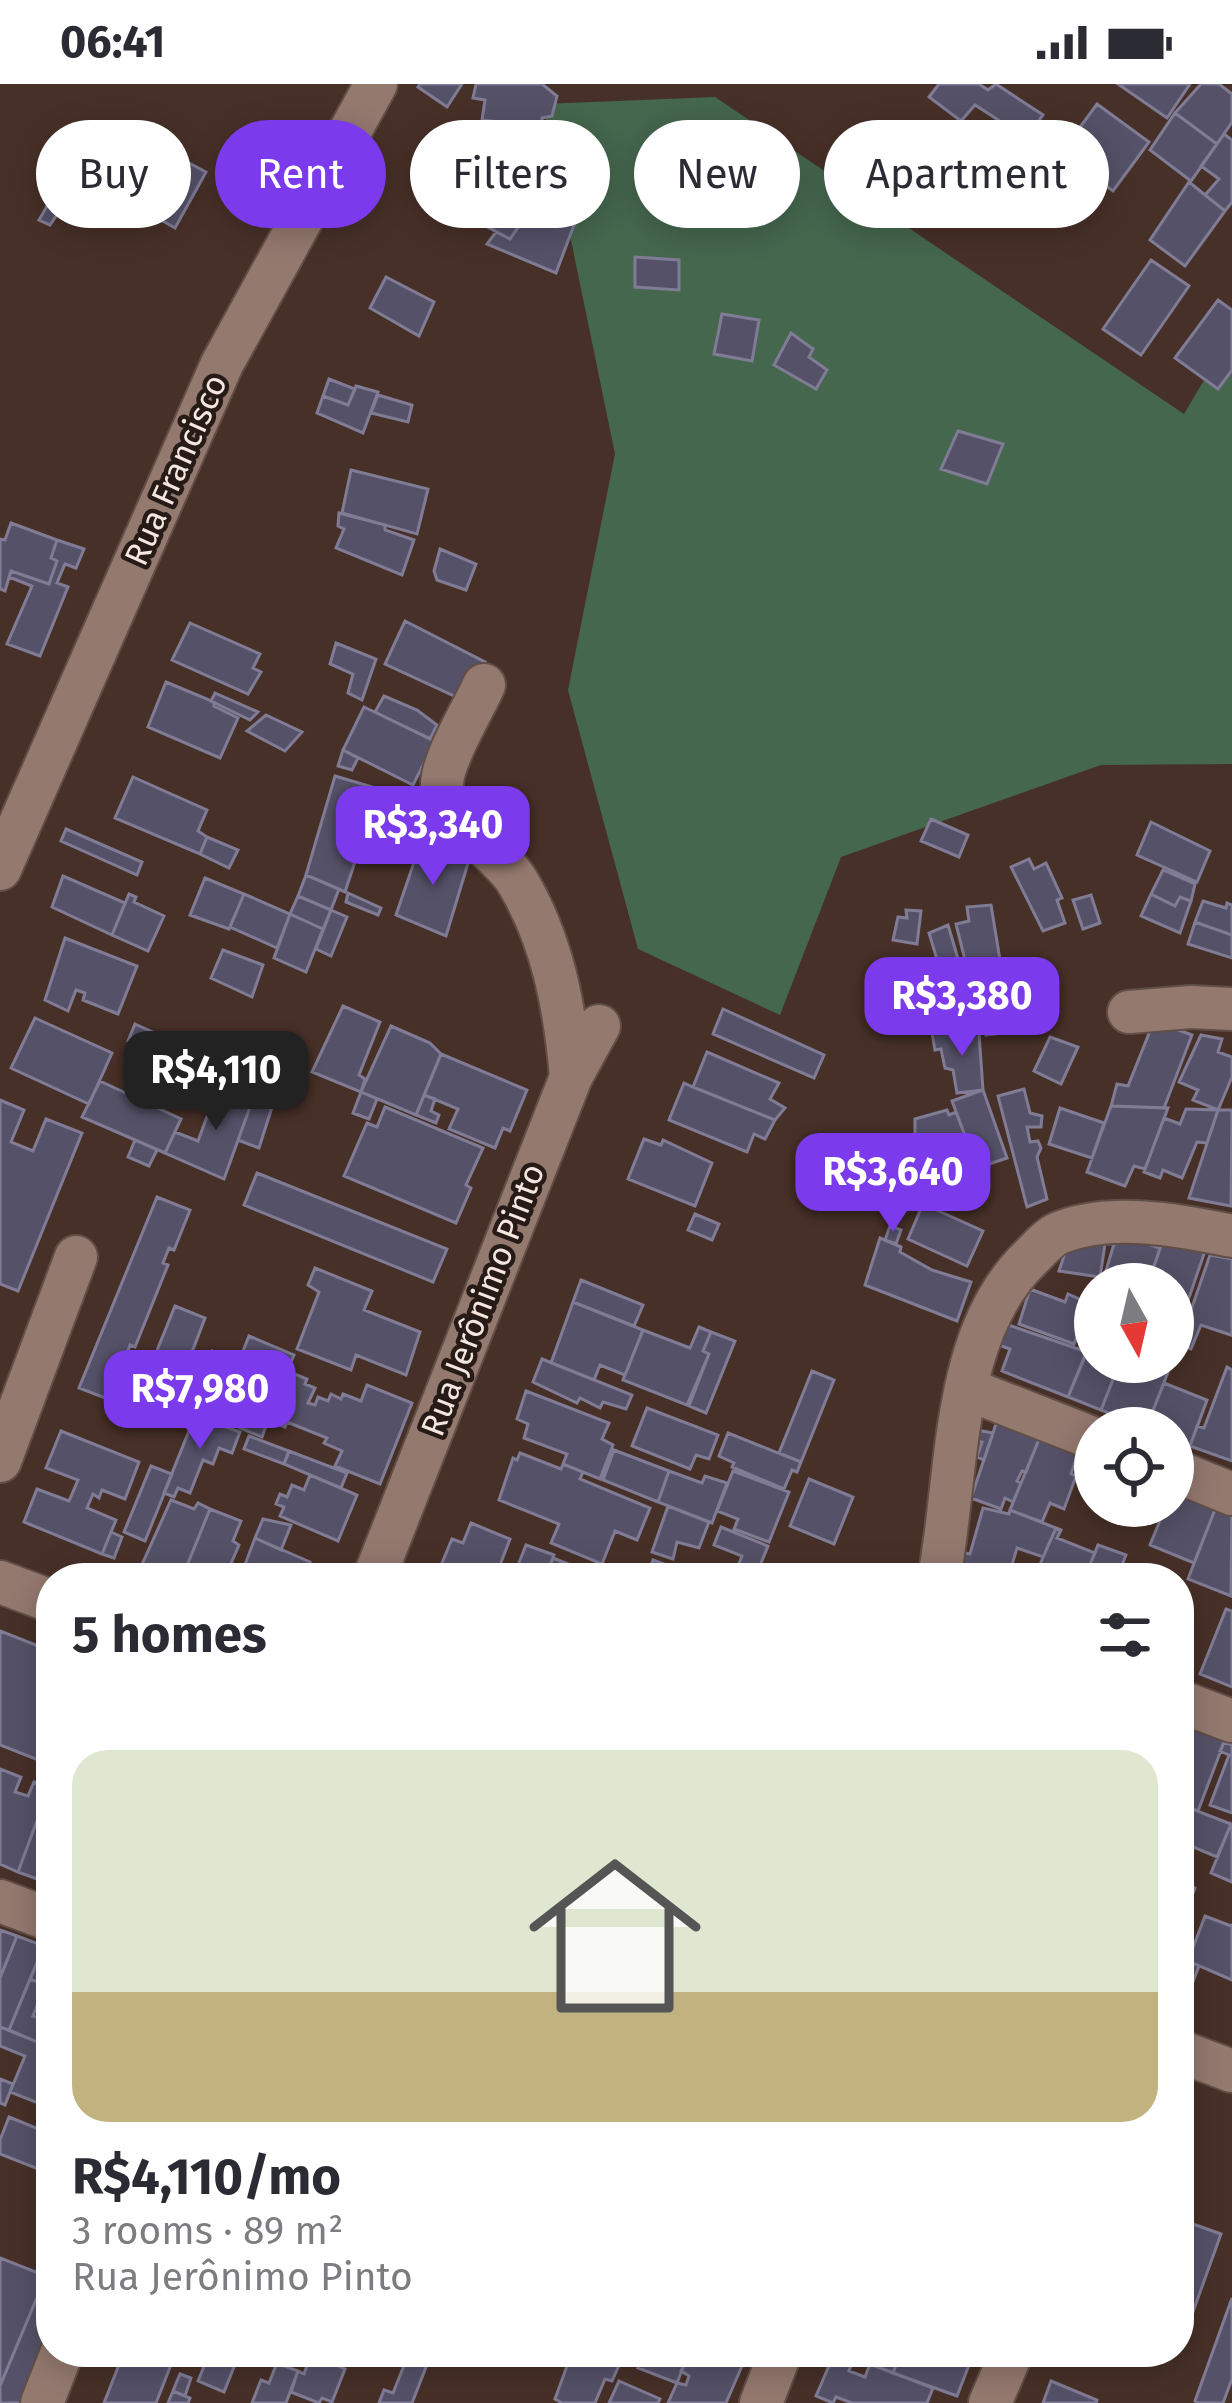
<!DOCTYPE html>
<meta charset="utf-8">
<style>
:root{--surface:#fff;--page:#f2f2f3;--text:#2b2b33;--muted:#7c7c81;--accent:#7c3aed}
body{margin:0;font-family:"Fira Sans",sans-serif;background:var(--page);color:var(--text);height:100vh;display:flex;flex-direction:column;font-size:45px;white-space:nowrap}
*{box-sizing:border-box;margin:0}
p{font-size:39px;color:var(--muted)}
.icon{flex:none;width:66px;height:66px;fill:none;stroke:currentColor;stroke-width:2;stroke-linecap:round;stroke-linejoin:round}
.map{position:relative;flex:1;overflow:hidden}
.side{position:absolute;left:36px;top:1479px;width:1158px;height:804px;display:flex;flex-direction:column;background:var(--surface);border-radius:48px;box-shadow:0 6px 30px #0003}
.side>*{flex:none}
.guide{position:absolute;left:36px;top:36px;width:1161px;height:108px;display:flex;gap:24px}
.needle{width:78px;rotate:172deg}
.tools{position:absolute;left:1074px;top:1179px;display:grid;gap:24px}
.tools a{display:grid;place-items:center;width:120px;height:120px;border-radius:50%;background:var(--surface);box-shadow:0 6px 30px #0003;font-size:60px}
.price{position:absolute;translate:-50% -102px;padding:0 27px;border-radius:24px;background:var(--accent);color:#fff;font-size:39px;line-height:78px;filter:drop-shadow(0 3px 6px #0008)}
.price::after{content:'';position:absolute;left:50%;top:72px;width:36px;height:27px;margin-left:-18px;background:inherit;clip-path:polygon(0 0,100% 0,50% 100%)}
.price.current{background:#222;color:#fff}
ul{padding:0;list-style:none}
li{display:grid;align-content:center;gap:24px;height:636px;padding:0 36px}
li span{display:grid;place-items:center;height:372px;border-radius:36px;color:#555}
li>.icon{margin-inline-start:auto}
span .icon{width:216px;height:216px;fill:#fffc;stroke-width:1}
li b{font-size:51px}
h2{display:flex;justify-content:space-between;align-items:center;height:144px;padding:0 36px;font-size:51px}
.tag{padding:0 42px;border-radius:54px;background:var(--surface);box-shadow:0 6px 30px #0003;font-size:42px;line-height:108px}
.tag.current{background:var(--accent);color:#fff}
.status{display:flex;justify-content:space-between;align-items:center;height:84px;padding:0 60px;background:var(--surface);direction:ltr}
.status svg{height:33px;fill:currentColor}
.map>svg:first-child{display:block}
</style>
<div class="status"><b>06:41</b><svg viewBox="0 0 49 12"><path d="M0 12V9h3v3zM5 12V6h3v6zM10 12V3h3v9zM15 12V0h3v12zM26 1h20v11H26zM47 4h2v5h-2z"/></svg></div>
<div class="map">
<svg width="1232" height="2319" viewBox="0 0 1232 2319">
<rect width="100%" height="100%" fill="#473028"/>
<path fill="#45674e" d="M715 13 1184 330 1232 249V680L1101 681 841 773 780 931 638 865 568 606 615 370 543 20Z"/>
<path fill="#555168" stroke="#807c95" stroke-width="3" d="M420 0H462L447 23 418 3Z
M476 0H542L557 12 552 32 542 34V43L482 36 485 16 473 14Z
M939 0H979L988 6 996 0 1043 31 1026 54 975 21 961 37 929 13Z
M1118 0H1190L1167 34Z
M1201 0H1219L1232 10V38L1217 60 1175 29Z
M1097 20 1149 58 1113 107 1061 69Z
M1175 29 1217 60 1191 97 1150 66Z
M1224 50 1232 56V118L1225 127 1205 111 1219 95 1201 82Z
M144 55 206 88 175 144 112 108Z
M495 60 564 95 548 125 529 115 526 119 477 94Z
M66 89 80 96 50 141 39 136Z
M473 97 526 123 528 129 510 155 458 127Z
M1189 98 1225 127 1185 182 1150 156Z
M537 128 574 141 556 189 487 160 496 148 510 155 528 129 534 131Z
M635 173 679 176V206L635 203Z
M1151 176 1189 202 1141 271 1103 245Z
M386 193 434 218 419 252 370 224Z
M1218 216 1232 226V286L1218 305 1175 274Z
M722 230 759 236 752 277 714 270Z
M791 249 813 265 809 273 827 286 816 305 774 281Z
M329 295 355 305 348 321 323 312Z
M356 302 378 308 363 349 317 329 323 312 348 321Z
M378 311 412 321 408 338 371 329Z
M958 347 1003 360 987 400 941 385Z
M351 386 428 405 417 450 342 429Z
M339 429 385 441V446L414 456 402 491 336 464 344 445 338 442Z
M11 439 57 456 51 474 57 477 49 500 11 487 5 507 0 505V455L5 456Z
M57 456 84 465 76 484 65 480 57 499 68 503 40 572 7 560 32 502 9 493 11 487 49 500 57 477 51 474Z
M440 465 476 480 466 506 437 496 434 487Z
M405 537 485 578 465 617 385 580Z
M190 539 260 570 253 584 261 588 248 610 172 576Z
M336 559 376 575 362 616 348 609 353 590 330 580Z
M166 598 214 618V622L238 634 220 674 148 643Z
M215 609 258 628 250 636 211 617Z
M384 612 417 626 437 641 430 655 375 628Z
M364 623 435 657 413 701 343 666Z
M266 631 302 648 285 667 247 647Z
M343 666 358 674 352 686 338 682Z
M335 692 379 705 345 808 306 791Z
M133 693 207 726 198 747 207 753 200 770 115 734Z
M931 735 968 751 959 773 921 757Z
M1151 738 1210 767 1197 798 1137 771Z
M66 745 142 778 137 791 61 757Z
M207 753 238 766 229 784 200 770Z
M422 755 469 776 446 852 396 831Z
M1029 775 1034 785 1046 779 1062 814 1057 816 1065 839 1043 847 1011 783Z
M1163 786 1195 800 1191 817 1180 813 1175 822 1151 810Z
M306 791 339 805 331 826 298 812Z
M63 792 125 819 112 851 52 823Z
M205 794 244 810 229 845 190 831Z
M348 809 381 824 378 831 346 818Z
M129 810 136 813 134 818 164 832 148 867 112 851Z
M244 810 290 830 277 864 230 843Z
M1151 810 1175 822 1180 813 1191 817 1180 849 1141 832Z
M1091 811 1100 839 1083 845 1073 816Z
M298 812 331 826 323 845 290 830Z
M1203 817 1226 824 1227 819 1232 821V851L1195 838Z
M991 821 1003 894 970 896 956 840 969 837 967 823Z
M331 826 347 833 331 872 316 865Z
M906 826 921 827 917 860 893 856 898 833 907 834Z
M290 830 323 845 306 888 274 874Z
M1195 838 1232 851V874L1188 860Z
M948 841 959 878 939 882 929 849Z
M65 854 137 882 118 930 83 916 85 909 76 906 68 927 45 916Z
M223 866 263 881 252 913 211 894Z
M964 876 970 896 950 898 944 881Z
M1003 894 1004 949 986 951 982 897Z
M970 896 974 936 954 937 950 898Z
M343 922 380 938 359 991 365 995 361 1008 312 988Z
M723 925 824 971 814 994 713 950Z
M933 925 934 936 909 940 908 929Z
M35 934 112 969 89 1020 11 984Z
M1154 937 1192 951 1164 1024 1111 1022 1117 1000 1128 1002Z
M135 940 157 950 150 966 128 957Z
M391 942 430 959 441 970 416 1031 361 1008Z
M954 947 955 951 979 949 983 1006 957 1009 953 986 945 984 941 965 935 966 932 949Z
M1201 951 1222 955 1218 968 1232 973V993L1218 1026 1193 1016 1198 1006 1179 998Z
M1050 953 1078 963 1061 1000 1034 987Z
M707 968 779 999 770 1015 785 1024 775 1036 693 1003Z
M441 970 527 1006 510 1047 503 1044 495 1064 449 1045 458 1025 424 1011Z
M268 979 278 983 267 1011 257 1006Z
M100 997 181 1035 165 1069 82 1033Z
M220 997 254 1012 224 1095 165 1069 175 1048 198 1057Z
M684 999 693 1003 775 1036 765 1055 754 1050 747 1068 669 1036Z
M1024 1005 1030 1029 1042 1032 1041 1043H1027L1030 1058 1038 1057 1041 1064 1037 1073 1047 1115 1027 1123 998 1012Z
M983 1006 1007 1074 977 1084 952 1017Z
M361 1008 377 1015 369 1035 353 1029Z
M424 1011 435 1015 431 1027 439 1031 436 1039 416 1031Z
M254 1012 273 1020 259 1064 238 1056Z
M0 1016 24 1026 11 1058 33 1067 46 1035 82 1049 18 1207 0 1200Z
M1111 1022 1168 1024 1145 1085 1134 1082 1125 1102 1087 1088Z
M385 1023 483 1064 466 1101 471 1104 456 1139 344 1092 367 1039 377 1043Z
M1060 1024 1104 1039 1092 1074 1049 1060Z
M1186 1025 1218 1026 1207 1059 1197 1058 1182 1094 1163 1086 1160 1094 1144 1088 1164 1034 1180 1040Z
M947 1026 949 1031 956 1028 968 1059 926 1070 921 1055H915V1035Z
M1218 1026H1232L1231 1122 1189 1114Z
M644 1055 661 1061 663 1056 712 1079 695 1122 628 1095Z
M135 1056 157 1066 149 1082 128 1073Z
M257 1089 447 1165 433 1198 244 1121Z
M157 1113 190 1126 174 1166 169 1164 163 1179 168 1181 135 1263 130 1261 125 1275 130 1277 113 1317 79 1304Z
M923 1120 983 1147 967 1182 908 1155Z
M695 1130 719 1140 712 1156 688 1146Z
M890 1142 901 1146 896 1160 885 1156Z
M1072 1148 1114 1150 1115 1160H1105L1100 1193 1059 1187Z
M1117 1150 1160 1164 1148 1200H1102Z
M880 1154 901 1163 900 1168 932 1186 971 1198 957 1237 865 1201Z
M1163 1156 1205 1167 1181 1237 1173 1234V1200H1148Z
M1210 1171 1232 1175V1248L1231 1251 1201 1241 1191 1265 1179 1261Z
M315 1184 372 1207 364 1226 420 1248 406 1291 356 1271 351 1286 297 1265 319 1208 308 1201Z
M581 1196 643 1221 634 1242 573 1218Z
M1030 1205 1065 1218 1068 1210 1095 1222V1234L1086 1231 1074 1260 1019 1240Z
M573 1218 643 1246 625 1291 600 1281 594 1296 551 1279Z
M175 1222 205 1234 171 1323 139 1311Z
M994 1236 1087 1268 1068 1313 1002 1287 1010 1265 987 1257Z
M699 1243 711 1248 703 1267 709 1270 687 1321 623 1296 643 1246 690 1264Z
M711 1248 735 1257 706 1329 689 1322 709 1270 703 1267Z
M249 1252 294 1271 287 1287 307 1295 305 1300 315 1304 308 1319 315 1321 318 1313 328 1317 331 1310 341 1315 343 1310 361 1317 367 1301 412 1319 380 1400 335 1382 342 1367 324 1359 327 1354 287 1338 285 1343 268 1336 262 1353 216 1334Z
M1088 1264 1095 1268V1278H1120L1101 1326 1068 1313Z
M212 1267 238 1278 225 1310 199 1299Z
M542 1275 632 1311 626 1325 603 1318 600 1324 580 1314 577 1319 533 1298Z
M1120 1278H1172L1146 1344 1101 1326Z
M1227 1283 1232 1286V1377L1190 1362 1197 1342 1204 1344Z
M812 1287 834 1296 801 1378 779 1369Z
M1164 1299 1207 1316 1190 1362 1173 1355V1344H1146Z
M526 1307 609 1339 602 1355 613 1361 600 1395 563 1380 567 1370 524 1354 528 1340 517 1335Z
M647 1324 718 1351 709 1375 696 1371 690 1385 632 1362Z
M1000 1328 1043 1345 1026 1388 1022 1387 1017 1397 1021 1399 1013 1418 1005 1414 1001 1425 971 1414Z
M195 1332 240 1348 232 1369 219 1364 213 1380 203 1376 190 1409 178 1404 174 1413 164 1409Z
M971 1345 993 1349 984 1376 977 1373 982 1358 970 1355Z
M61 1347 139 1378 125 1415 102 1406 99 1414 93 1410 87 1424 116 1436 102 1470 24 1438 37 1405 69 1417 78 1396 46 1384Z
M1042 1348 1080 1364 1071 1390 1076 1392 1064 1425 1050 1419 1042 1438 1010 1426Z
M728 1349 801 1378 797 1388 792 1386 784 1405 732 1383 734 1379 719 1372Z
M249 1352 289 1367 284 1380 244 1365Z
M1086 1364 1095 1368V1405L1082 1399 1087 1386 1079 1383Z
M614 1366 669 1387 658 1418 603 1396Z
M289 1367 347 1389 341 1404 284 1380Z
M520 1369 561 1385 563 1380 583 1388 580 1395 650 1424 637 1456 615 1447 602 1480 551 1459 559 1440 499 1416 513 1374 517 1376Z
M151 1382 172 1390 145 1457 124 1448Z
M669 1387 702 1399 705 1392 727 1399 712 1439 658 1418Z
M733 1387 789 1408 769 1458 734 1445 738 1435 717 1427Z
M310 1391 357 1411 338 1457 280 1432 284 1423 276 1420 280 1410 287 1413 292 1401 304 1406Z
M809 1395 853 1413 834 1460 790 1442Z
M1173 1406 1218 1418 1194 1479 1150 1461 1166 1422H1173Z
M1221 1410 1232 1415 1231 1512 1188 1495Z
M171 1416 194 1425 198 1419 210 1425 182 1494H163L140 1485Z
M668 1422 709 1438 699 1464 677 1458 673 1475 652 1468Z
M1126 1422H1166L1160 1436Z
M983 1424 1009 1430 1010 1426 1056 1444 1043 1473 1017 1464 1008 1494 992 1490 986 1494 960 1487 961 1468 970 1470Z
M210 1425 241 1437 233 1457 239 1461 226 1491 233 1494H182Z
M263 1435 291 1441 281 1466 255 1454Z
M471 1439 510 1455 495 1494H448L452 1483 442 1479 452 1455 463 1459Z
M721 1443 768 1462 755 1494H733L742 1472 714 1461Z
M1056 1444 1061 1446 1057 1454 1095 1469 1084 1494H1034Z
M111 1448 122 1453 114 1474 102 1470Z
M255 1454 310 1478 304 1494H240Z
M526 1461 554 1471 545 1494H513Z
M1098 1461 1126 1471 1118 1491 1127 1494H1091L1092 1490 1087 1488Z
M553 1474 576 1483 571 1494H545Z
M653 1476 701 1494H646Z
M1226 1525 1232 1527V1603L1200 1590Z
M0 1547 51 1567V1681L0 1661Z
M1188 1639 1226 1653 1198 1727 1179 1720V1663Z
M1224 1658 1232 1661V1729L1210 1721 1229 1671 1220 1667Z
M0 1685 21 1693 15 1708 28 1712 34 1698 49 1704 18 1788 0 1780Z
M49 1704 51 1767 40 1796 18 1788Z
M1179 1720 1231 1740 1217 1773 1179 1757Z
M1231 1740 1232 1741V1798L1211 1789Z
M51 1767V1800L40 1796Z
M1179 1797 1195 1804 1179 1844Z
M1205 1832 1231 1842 1232 1840V1896L1188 1877Z
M0 1846 17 1852 0 1894Z
M17 1852 44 1862 9 1946 0 1943V1894Z
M38 1876 51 1881V1903L30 1895Z
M1188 1877 1199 1882 1187 1913 1179 1910V1898Z
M30 1895 51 1903 46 1925 37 1922 33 1932 51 1937V1964L9 1946Z
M0 1943 45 1961 42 1969 51 1972V2024L10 2008 25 1972 0 1962Z
M0 1995 13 2000 5 2021 0 2019Z
M9 2033 51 2050V2090L0 2070V2056Z
M1179 2135 1221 2150 1185 2250 1179 2248Z
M0 2174 46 2192 0 2302Z
M46 2192 51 2194V2243L20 2319H0V2302Z
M1232 2214V2295L1223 2319H1199L1195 2317Z
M124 2268H176L156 2319H104Z
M210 2268H240L224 2308 198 2297Z
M312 2268 337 2274 334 2280 345 2285 332 2318 322 2314 319 2319 291 2308 298 2287 304 2290Z
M392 2268H406L428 2278 412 2319H379L384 2306 393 2309 405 2279 390 2273Z
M406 2268H432L428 2278Z
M572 2268H625L612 2297 605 2295 595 2319H562L555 2315Z
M645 2268H689L677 2299 638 2284Z
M693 2268H748L726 2319H668L677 2299 686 2301 689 2292 681 2287Z
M835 2268 854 2274 849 2287 865 2293 870 2280 933 2304 927 2319H852L836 2313 833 2319 816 2312Z
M839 2268H901L893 2289Z
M901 2268H974L957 2312 893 2289Z
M277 2279 298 2287 286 2319H252L261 2296 269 2299Z
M180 2290 191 2294 185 2312 173 2307Z
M619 2297 660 2315 658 2319H609Z
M1051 2297 1097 2316 1096 2319H1043Z
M173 2307 190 2314 188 2319H168Z"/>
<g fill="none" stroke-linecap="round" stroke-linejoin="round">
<g stroke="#614e46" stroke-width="46">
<path id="minor" d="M484 601C473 626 440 678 442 704 445 738 499 767 517 797 553 857 565 924 571 993
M0 785 222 280 376 0
M1129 928 1191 923 1232 925
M967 1305 1095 1355
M0 1377 76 1173
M1173 1386 1232 1410
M374 1494 571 993 599 942
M939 1494C959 1389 950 1250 1031 1173 1039 1165 1049 1153 1059 1149 1111 1128 1179 1141 1232 1152
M0 1498 51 1517
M1179 1617 1232 1637
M0 1817 51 1836
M1179 1967 1232 1987
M42 2319 62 2268
M761 2319 780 2270
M990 2319 1012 2268"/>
</g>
<use href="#minor" stroke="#94796f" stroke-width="42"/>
</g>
<g text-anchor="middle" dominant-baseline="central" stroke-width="9" stroke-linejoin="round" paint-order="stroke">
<g font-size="33" fill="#f5e6e0" stroke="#261b17">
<text transform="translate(176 386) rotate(-66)">Rua Francisco</text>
<text transform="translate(483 1216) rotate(-69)">Rua Jerônimo Pinto</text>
</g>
</g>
</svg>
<div class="tools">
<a><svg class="needle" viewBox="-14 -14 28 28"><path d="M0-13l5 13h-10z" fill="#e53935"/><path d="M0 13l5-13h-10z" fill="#7c7c81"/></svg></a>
<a><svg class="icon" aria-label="locate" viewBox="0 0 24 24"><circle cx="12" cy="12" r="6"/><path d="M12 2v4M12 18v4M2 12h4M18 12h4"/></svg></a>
</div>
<b class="price" style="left:433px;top:804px">R$3,340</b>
<b class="price" style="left:962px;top:975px">R$3,380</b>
<b class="price current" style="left:216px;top:1049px">R$4,110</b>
<b class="price" style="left:893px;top:1151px">R$3,640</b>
<b class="price" style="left:200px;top:1368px">R$7,980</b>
<div class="guide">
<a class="tag">Buy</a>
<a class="tag current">Rent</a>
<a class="tag">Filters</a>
<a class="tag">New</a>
<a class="tag">Apartment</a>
</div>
<section class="side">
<h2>5 homes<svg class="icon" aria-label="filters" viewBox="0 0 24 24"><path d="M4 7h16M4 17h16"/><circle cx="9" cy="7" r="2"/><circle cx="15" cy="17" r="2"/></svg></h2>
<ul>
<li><span style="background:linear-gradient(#dfe7d0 65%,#c2b280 0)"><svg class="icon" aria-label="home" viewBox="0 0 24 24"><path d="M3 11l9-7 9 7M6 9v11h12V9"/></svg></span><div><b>R$4,110/mo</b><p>3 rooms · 89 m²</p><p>Rua Jerônimo Pinto</p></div></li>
</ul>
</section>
</div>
